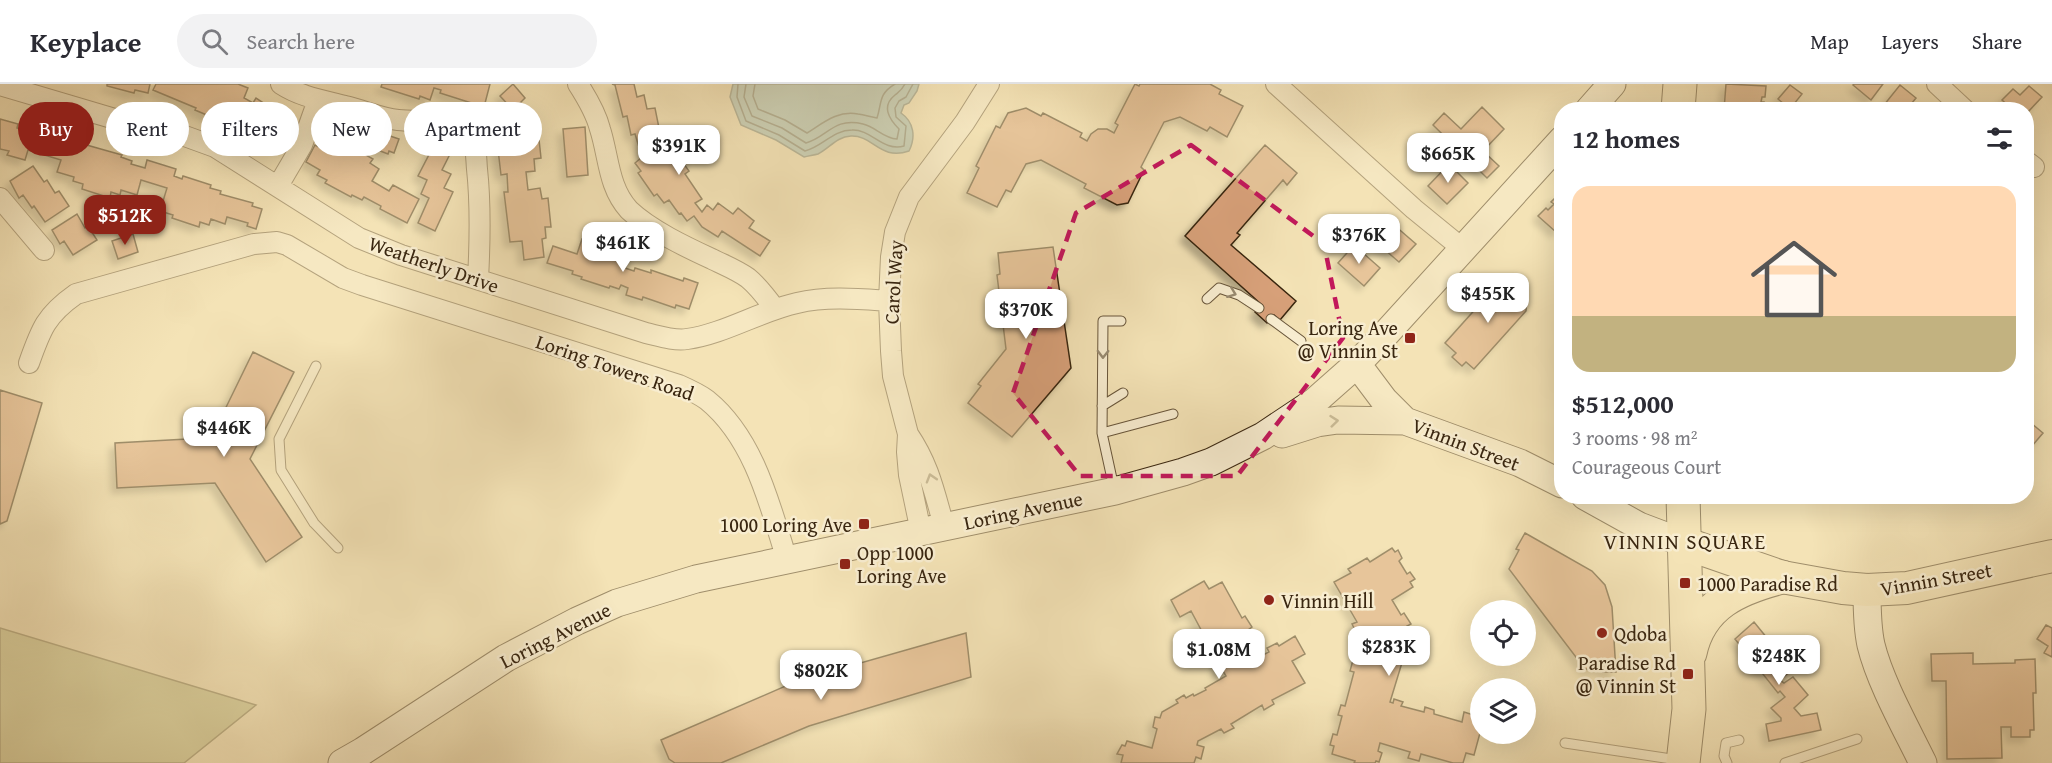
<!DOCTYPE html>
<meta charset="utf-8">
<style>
:root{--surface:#fff;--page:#f2f2f3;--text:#2b2b33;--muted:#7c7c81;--line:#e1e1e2;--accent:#8f2418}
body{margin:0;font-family:"Gentium Book Plus",serif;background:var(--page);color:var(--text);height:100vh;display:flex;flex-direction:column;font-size:22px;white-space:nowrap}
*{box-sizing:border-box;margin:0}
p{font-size:20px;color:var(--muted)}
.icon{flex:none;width:33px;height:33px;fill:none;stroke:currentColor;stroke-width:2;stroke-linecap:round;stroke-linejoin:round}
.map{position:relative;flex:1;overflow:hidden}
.side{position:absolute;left:1554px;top:18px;width:480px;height:402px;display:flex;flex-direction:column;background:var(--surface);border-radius:24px;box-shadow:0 6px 24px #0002}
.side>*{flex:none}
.guide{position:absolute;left:18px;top:18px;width:570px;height:54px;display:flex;gap:12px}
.buttons{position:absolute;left:1470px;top:516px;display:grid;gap:12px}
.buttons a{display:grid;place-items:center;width:66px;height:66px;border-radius:50%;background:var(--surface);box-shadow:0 6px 24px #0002;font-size:30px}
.price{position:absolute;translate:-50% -51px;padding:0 14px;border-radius:12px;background:#fff;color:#222;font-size:20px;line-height:39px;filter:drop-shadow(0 2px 3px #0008)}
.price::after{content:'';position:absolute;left:50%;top:36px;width:18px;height:14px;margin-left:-9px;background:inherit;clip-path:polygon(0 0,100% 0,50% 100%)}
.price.active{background:var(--accent);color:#fff}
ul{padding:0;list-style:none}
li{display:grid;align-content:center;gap:12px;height:318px;padding:0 18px}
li+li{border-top:2px solid var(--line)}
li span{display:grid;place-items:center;height:186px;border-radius:18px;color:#555}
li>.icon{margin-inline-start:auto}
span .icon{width:108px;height:108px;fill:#fffc;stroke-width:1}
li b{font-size:26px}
h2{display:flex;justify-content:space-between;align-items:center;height:72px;padding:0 18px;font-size:26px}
.chip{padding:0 21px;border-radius:27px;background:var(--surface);box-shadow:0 6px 24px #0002;font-size:21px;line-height:54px}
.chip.active{background:var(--accent);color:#fff}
header{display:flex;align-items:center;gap:36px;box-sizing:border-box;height:84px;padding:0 30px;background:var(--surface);border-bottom:2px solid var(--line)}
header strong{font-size:28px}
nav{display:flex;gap:33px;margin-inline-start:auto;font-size:21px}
.search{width:420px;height:54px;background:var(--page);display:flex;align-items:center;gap:15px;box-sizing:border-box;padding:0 21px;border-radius:33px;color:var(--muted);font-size:22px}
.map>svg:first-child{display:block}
</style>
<header>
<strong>Keyplace</strong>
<div class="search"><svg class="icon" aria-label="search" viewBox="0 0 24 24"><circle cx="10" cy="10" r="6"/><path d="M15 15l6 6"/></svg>Search here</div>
<nav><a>Map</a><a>Layers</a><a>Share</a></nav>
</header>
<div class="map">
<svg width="2052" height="679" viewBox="0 0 2052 679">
<defs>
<filter id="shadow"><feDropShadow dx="-5.5" dy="5.5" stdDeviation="3" flood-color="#0004"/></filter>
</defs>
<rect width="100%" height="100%" fill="#f4e3b6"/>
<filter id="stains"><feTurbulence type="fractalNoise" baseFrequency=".00333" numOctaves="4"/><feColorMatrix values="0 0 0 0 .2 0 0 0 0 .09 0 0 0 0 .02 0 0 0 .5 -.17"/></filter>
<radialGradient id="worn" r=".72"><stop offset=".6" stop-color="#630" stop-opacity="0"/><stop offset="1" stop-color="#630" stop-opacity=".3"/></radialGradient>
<path fill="#c4c188" stroke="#7e744c" stroke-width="1.5" d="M0 544 256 621 184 679H0Z"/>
<path fill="#9fbcb7" stroke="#768074" stroke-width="1.5" d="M733 0H919L917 7 909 19 904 21 901 29C914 38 916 53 909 67 880 77 873 51 851 52 836 53 830 64 818 70 814 71 808 72 804 73L776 56 741 41 730 13Z"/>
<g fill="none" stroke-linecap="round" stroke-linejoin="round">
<path stroke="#6c7164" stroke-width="1.5" d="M738 0 737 13 746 37 779 51 805 67C822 63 833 46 852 46 871 45 883 68 904 62L906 42 896 33 895 24 899 17 906 13 913 0
M746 0 744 13 752 32 782 44 806 59C828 53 833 33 863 40 876 43 883 54 897 55L899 45C889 35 881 22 895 11 900 7 902 6 905 0
M755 0 753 12 758 25 785 36 807 49C823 39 838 26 858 30 865 31 871 33 877 34 882 19 878 10 895 0"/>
</g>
<path fill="#d7a079" stroke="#392610" stroke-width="1.5" filter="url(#shadow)" d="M107 0H150L148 9 135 6 134 9 107 2Z
M156 0H238L248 4 244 14 253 19 256 14 297 41 283 64 243 38 245 35 238 30 234 39 223 34 221 37 195 26 196 24 153 6Z
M382 0H490L484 23 440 9 441 6 434 4 430 16 420 12 419 15 381 3Z
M513 0 525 14 513 26 500 12Z
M612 0H634L637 13 644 11 647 25 655 24 659 44 651 46 655 63 662 58 668 66 672 63 689 87 685 90 702 115 695 119 702 128 707 121 713 126 718 119 733 130 738 124 754 137 749 144 770 157 760 172 722 147 718 153 702 143 694 132 687 137 681 129 679 130 669 116 664 119 657 110 654 112 638 89 641 87 635 79 642 73 635 50 631 51 627 32 623 33 615 1Z
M1135 0 1139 2 1140 0H1210L1221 6 1219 10 1243 22 1227 53 1210 43 1207 47 1180 33 1164 38 1141 83 1144 86 1128 119 1117 121 1084 104 1086 100 1041 76 1026 80 1011 108 1006 106 997 123 967 109 979 84 976 82 996 42 1000 44 1008 29 1026 24 1041 32 1043 29 1082 49 1080 53 1087 57 1091 50 1098 45H1107L1114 49 1118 41 1115 39Z
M1726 0 1766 2 1765 13H1762L1761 18H1764V26H1724Z
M1854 0H1883L1871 16 1853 1Z
M1790 1 1802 10 1790 25 1778 15Z
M1900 1 1916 14 1906 26H1880Z
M2029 2 2042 13 2026 30V26H2013L2002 16 2013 5 2020 11Z
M1482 23 1504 45 1483 67 1499 82 1487 94 1433 41 1444 29 1461 45Z
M0 35 18 40 17 44 34 49 35 45 67 55 65 62 81 67 83 60 122 71 121 73 132 77 131 80 145 84 147 76 176 85 174 92 182 95 183 92 211 101 210 104 221 107 220 110 253 119 252 122 262 125 256 145 247 142 248 139 227 133 225 140 211 135 209 141 200 138 199 143 172 134 173 131 160 127 167 104 141 96 137 111 121 106 120 111 111 108 110 114 82 105 83 100 73 97 74 93 57 88 61 76 28 66 25 76 7 71 9 67 0 65Z
M531 36 532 47 538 46 541 74 534 75 535 87 526 88 528 106 540 104 542 115 548 114 551 143H545L546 154 542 155 544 173 524 176 522 157 510 158 504 108H508L507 90 501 91 495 40Z
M585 43 588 91 567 93 563 45Z
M436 48 452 57 448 66 451 68 442 86 451 90 444 104 453 108 435 147 418 139 429 114 421 110 427 96 418 92 435 59 431 57Z
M381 49 399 55 394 69 389 67 388 70 375 65Z
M335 58 345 63 347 60 373 75 370 79 379 85 372 97 389 107 393 101 419 115 407 139 380 125 381 122 364 113 362 116 352 111 351 113 325 99 327 96 317 91 320 86 306 78 315 61 330 69Z
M1265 61 1297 89 1287 101 1283 96 1237 149 1240 151 1231 161 1296 217 1280 236 1274 231 1267 239 1255 228 1262 221 1185 152Z
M1449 80 1468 99 1447 120 1428 102Z
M33 82 44 98 47 96 55 109 59 107 69 122 45 138 34 122 32 124 23 111 19 114 10 97Z
M1562 111V142L1556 148 1538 132 1546 124 1548 126 1554 120 1551 118 1556 113 1558 115Z
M77 130 85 144 88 142 97 156 73 171 64 157 60 160 52 146Z
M1394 141 1416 160 1399 178 1378 160Z
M133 150 138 168 118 175 112 157Z
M595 153 621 161 619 166 630 170 625 184 634 187 635 184 651 189V186L683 197 684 194 698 199 689 225 676 221 675 224 643 213 642 216 626 211 628 204 621 201 619 205 610 202 609 204 581 195 582 193 572 190 573 187 547 179 553 162 577 170 582 155 593 158Z
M1354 161 1380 184 1364 202 1338 179Z
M1053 163 1071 284 1012 353 968 319 981 302 978 300 1006 265 997 191 1000 190 998 169Z
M1513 197 1527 211 1526 227 1474 285 1466 278 1462 282 1452 273 1456 269 1445 259 1497 201Z
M253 268 294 288 250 375 302 453 266 478 215 399 117 404 115 359 206 354 213 350Z
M0 306 42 319 7 437 0 440Z
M2026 335 2043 349 2032 362 2026 357Z
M1525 449 1592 487 1605 501 1612 523 1616 588H1603V585H1585L1509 485 1519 466 1516 465Z
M1392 464 1395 468 1398 466 1402 474 1399 477 1407 490 1410 488 1415 495 1410 498 1413 503 1392 516 1401 531 1404 529 1411 540 1407 542 1411 549 1390 618 1393 619 1394 615 1403 618 1401 622 1424 628 1425 623 1434 626V630L1462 638 1464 628 1480 633V649L1474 671 1466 669 1463 679H1453L1421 670 1419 677 1408 674 1410 668 1380 659 1378 667 1382 669 1379 678 1376 677 1375 679H1354L1355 677 1332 670 1334 662 1330 661 1333 650 1337 651 1342 632 1338 631 1341 621 1345 622 1354 588 1350 587 1353 576 1358 577 1365 552 1362 547 1357 550 1352 540 1357 538 1334 498 1351 489 1348 485 1367 474 1370 478Z
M1204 497 1209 505 1222 498 1242 534 1245 532 1252 543 1248 546 1263 571 1269 568 1267 564 1277 559 1279 562 1295 552 1305 570 1292 577 1305 599 1272 616 1274 620 1264 626 1262 621 1231 640 1234 644 1224 649 1221 645 1198 657 1197 661 1204 663 1201 675 1196 673 1194 679H1121L1123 671 1117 670 1122 661 1125 662 1127 657 1152 664 1157 645 1153 643 1155 633 1160 634 1162 628 1178 619 1176 616 1184 611 1186 614 1193 610 1194 612 1206 606 1205 604 1226 592 1223 587 1217 590 1215 585 1220 582 1211 565 1207 567 1203 559 1207 557 1191 527 1180 533 1171 516Z
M1754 538 1789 581 1792 579 1796 583 1780 596 1784 599 1793 593 1808 611 1794 624 1801 632 1817 629 1821 646 1769 657 1766 640 1781 637V634L1771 624 1785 613 1780 607 1778 609 1735 555Z
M2046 541 2052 544V573L2044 569 2048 562 2037 555Z
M966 549 971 593 809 642 721 679H675L669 675 661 656 795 598 802 589 811 583 825 581 836 586Z
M1973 569V580L2015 579V576L2035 575 2036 609H2033L2034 646H2030V653H2011V643H2001L2002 674 1947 675 1946 597H1932L1931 570Z"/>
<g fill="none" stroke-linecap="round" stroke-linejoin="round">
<g stroke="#68553a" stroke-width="11">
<path id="lane" d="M1207 215 1219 204 1239 211 1259 224
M1271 235 1301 257
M316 282 279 355 281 386 314 439 338 464
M1102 322 1123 309
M1102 349 1173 330
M1114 404 1102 349 1103 237H1121
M1565 659 1678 676
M1727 679 1724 672 1726 659 1739 656
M1785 679 1857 655"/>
</g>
<g stroke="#68553a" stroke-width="22">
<path id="street" d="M281 0C301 13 322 16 345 22 363 26 380 34 398 36 416 38 436 36 453 41 460 43 468 48 471 54 477 63 476 75 477 85 481 122 480 158 478 195
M578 0C587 14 596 29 600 45 609 73 608 103 629 126 650 146 686 163 712 175 724 181 737 186 748 194 759 203 767 214 775 225
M1276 0 1414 125 1463 165
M1937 0 1965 26
M0 1 115 35 182 51 215 63 359 154 401 171 646 249C659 252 674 257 687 255 724 250 760 227 797 219 827 212 859 215 889 217
M2026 77 2034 83
M278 102 302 61 318 16
M0 114 44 166
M29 279C41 245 46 231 76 210L254 160 277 158 287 161 343 194 362 201 679 301C688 305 699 310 707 316 754 354 770 421 787 476
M908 350C929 381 934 407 944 442
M921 448 909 391 907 368 908 350 893 292 891 267 889 217 891 173 895 148 909 113 965 38 989 0"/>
</g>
<g stroke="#392610" stroke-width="29">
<path id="secondary" d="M1589 26 1612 0
M1357 280 1384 316 1405 337 1520 379 1562 400
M1282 350 1317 339 1338 336 1405 337
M1585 412 1639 442 1684 459
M1867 506C1867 524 1867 543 1871 561 1880 598 1906 644 1923 679
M342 679 363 667 506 574 577 537 617 519 696 495 1115 407 1183 388 1211 378 1263 352 1314 318 1357 280 1381 255 1562 56"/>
</g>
<g stroke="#392610" stroke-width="34">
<path id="primary" d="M1684 459 1782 493 1843 504 1867 506 1907 504 2052 472"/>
</g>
<g stroke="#392610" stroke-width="35">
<path id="highway" d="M1678 26 1680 0
M1690 569C1700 520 1739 504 1782 493
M1683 679 1689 625 1683 412"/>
</g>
<use href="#lane" stroke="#f8edd0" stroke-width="9"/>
<use href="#street" stroke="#f8edd0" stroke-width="20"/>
<use href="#secondary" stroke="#f8edd0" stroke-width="27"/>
<use href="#primary" stroke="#f4e3b6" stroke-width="32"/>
<use href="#highway" stroke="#f4e3b6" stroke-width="33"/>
</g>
<defs><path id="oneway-chevron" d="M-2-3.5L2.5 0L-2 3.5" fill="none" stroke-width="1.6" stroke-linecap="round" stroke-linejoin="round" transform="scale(1.5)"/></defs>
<g stroke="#988a70">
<use href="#oneway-chevron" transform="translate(1232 209) rotate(21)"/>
<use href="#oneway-chevron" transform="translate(1103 270) rotate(91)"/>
<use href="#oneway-chevron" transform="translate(1334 337) rotate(-6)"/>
<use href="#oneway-chevron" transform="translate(931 394) rotate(-107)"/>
</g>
<path d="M0 0H2052V679H0ZM1191 61 1324 160 1343 254 1237 392H1080L1013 309 1076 129Z" fill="#f4e3b6" fill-opacity=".55" fill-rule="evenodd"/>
<path fill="none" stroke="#c2185b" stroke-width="4.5" stroke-dasharray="12 8" stroke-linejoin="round" d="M1191 61 1324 160 1343 254 1237 392H1080L1013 309 1076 129Z"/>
<g fill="#8f2418" stroke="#f8edd0" stroke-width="2">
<rect x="1404" y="248" width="12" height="12" rx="3"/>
<rect x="858" y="434" width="12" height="12" rx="3"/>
<rect x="839" y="474" width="12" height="12" rx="3"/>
<rect x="1679" y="493" width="12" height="12" rx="3"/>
<circle cx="1269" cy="516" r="6"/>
<circle cx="1602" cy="549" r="6"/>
<rect x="1682" y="584" width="12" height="12" rx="3"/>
</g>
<g text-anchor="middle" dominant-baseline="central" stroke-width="5" stroke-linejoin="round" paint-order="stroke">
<g font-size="20" fill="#392610" stroke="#f8edd0">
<text transform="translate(434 180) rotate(19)">Weatherly Drive</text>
<text transform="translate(893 198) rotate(-87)">Carol Way</text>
<text transform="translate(615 283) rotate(19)">Loring Towers Road</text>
<text transform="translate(1466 360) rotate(21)">Vinnin Street</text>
<text transform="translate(1023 426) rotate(-12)">Loring Avenue</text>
<text transform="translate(1936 495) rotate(-10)">Vinnin Street</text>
<text transform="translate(555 551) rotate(-27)">Loring Avenue</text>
</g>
<g font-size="20" fill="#392610" stroke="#f8edd0" text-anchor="start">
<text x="1398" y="243" text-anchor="end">Loring Ave<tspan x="1398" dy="23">@ Vinnin St</tspan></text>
<text x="852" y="440" text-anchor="end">1000 Loring Ave</text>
<text x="857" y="468">Opp 1000<tspan x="857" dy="23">Loring Ave</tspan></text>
<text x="1697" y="499">1000 Paradise Rd</text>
<text x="1281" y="516">Vinnin Hill</text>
<text x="1614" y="549">Qdoba</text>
<text x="1676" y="578" text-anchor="end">Paradise Rd<tspan x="1676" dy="23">@ Vinnin St</tspan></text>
</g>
<g font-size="21" letter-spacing="1.5" fill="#392610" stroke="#f8edd0">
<text x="1685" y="457">VINNIN SQUARE</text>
</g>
</g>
<rect width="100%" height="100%" filter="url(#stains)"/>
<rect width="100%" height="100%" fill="url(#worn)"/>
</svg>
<div class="buttons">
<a><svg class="icon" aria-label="locate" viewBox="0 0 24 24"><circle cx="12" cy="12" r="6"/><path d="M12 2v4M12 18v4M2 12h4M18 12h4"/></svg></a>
<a><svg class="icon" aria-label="layers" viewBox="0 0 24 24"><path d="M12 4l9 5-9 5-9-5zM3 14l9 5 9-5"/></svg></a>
</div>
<b class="price" style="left:679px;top:92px">$391K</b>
<b class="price" style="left:1448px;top:100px">$665K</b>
<b class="price active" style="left:125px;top:162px">$512K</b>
<b class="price" style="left:1359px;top:181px">$376K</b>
<b class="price" style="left:623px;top:189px">$461K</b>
<b class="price" style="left:1488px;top:240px">$455K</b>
<b class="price" style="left:1026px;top:256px">$370K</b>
<b class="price" style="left:224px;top:374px">$446K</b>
<b class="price" style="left:1389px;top:593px">$283K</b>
<b class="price" style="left:1219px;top:596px">$1.08M</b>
<b class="price" style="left:1779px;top:602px">$248K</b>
<b class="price" style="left:821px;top:617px">$802K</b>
<div class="guide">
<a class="chip active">Buy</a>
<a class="chip">Rent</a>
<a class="chip">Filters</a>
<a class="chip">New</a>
<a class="chip">Apartment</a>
</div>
<section class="side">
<h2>12 homes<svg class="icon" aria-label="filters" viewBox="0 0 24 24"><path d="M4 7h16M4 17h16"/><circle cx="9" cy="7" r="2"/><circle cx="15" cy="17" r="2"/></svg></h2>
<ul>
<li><span style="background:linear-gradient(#ffd9b3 70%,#c2b280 0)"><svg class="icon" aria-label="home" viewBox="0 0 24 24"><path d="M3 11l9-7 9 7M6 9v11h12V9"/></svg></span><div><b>$512,000</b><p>3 rooms · 98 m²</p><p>Courageous Court</p></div></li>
</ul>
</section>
</div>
